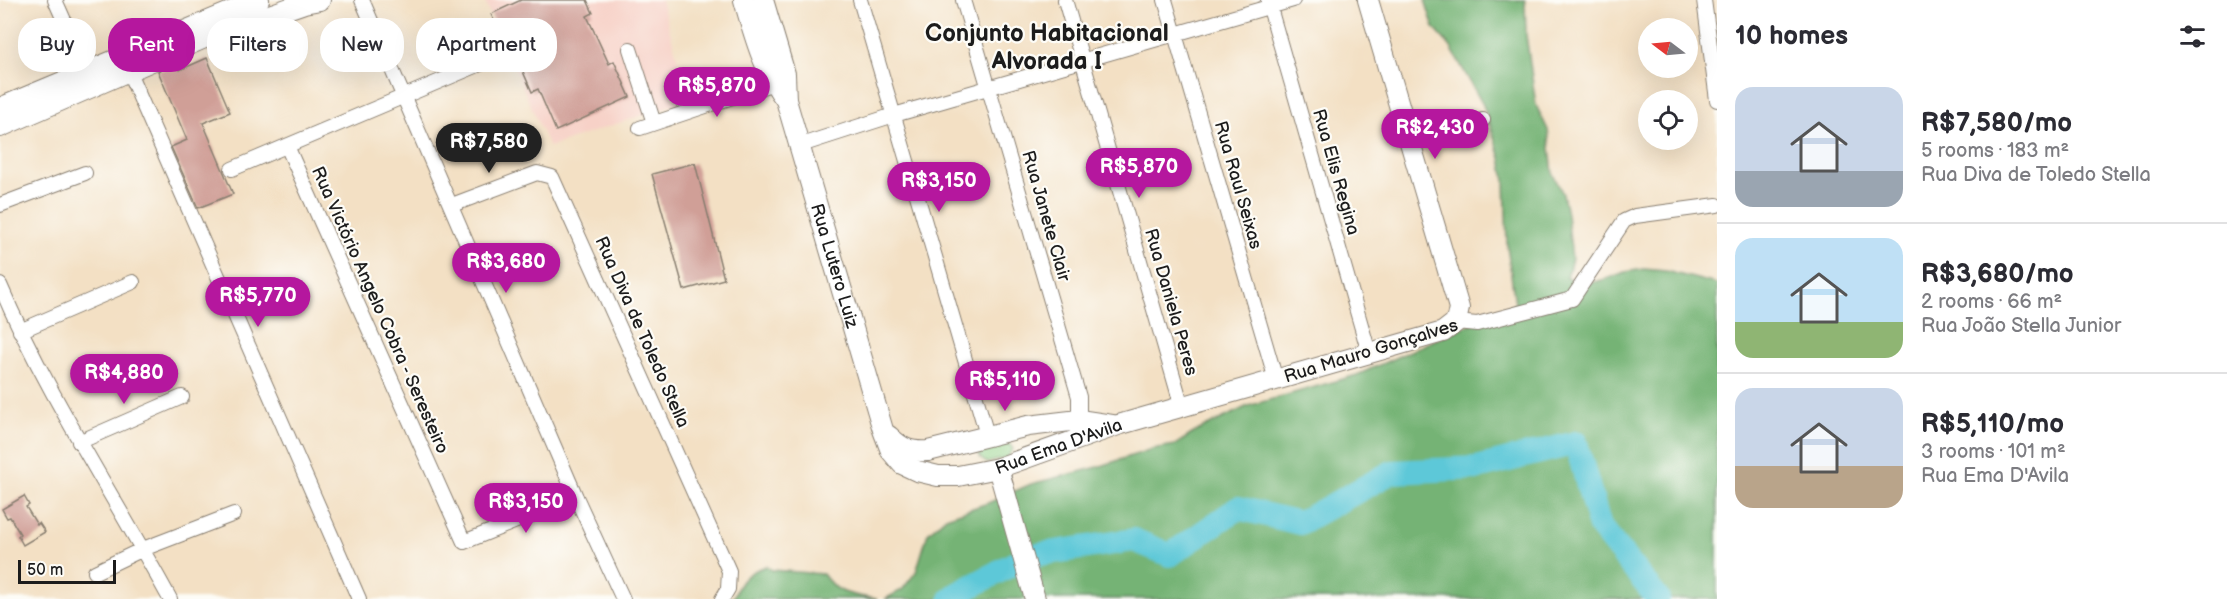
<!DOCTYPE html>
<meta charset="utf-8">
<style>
:root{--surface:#fff;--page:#f7f7f7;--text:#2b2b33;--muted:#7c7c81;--line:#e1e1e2;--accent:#b5179e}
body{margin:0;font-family:"Balsamiq Sans",sans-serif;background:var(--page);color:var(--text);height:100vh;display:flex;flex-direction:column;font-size:22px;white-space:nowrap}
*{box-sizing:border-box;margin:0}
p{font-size:20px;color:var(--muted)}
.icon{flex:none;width:33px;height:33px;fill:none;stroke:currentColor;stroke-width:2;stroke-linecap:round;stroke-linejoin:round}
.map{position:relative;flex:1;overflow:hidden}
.drawer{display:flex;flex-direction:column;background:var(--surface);width:510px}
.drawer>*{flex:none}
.banner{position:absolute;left:18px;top:18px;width:570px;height:54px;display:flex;gap:12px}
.needle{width:39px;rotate:286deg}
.fabs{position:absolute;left:1638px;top:18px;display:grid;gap:12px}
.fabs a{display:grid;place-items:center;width:60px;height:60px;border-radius:50%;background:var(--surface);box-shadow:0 6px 24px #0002;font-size:30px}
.scale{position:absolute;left:18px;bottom:15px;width:98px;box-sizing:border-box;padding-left:6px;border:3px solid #1c1c1c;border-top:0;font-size:16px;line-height:21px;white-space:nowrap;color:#1c1c1c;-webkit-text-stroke:4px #fdfcf7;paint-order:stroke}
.price{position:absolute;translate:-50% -51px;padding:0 14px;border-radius:21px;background:var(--accent);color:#fff;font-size:20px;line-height:39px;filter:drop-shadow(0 2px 3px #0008)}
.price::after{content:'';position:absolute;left:50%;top:36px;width:18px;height:14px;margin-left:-9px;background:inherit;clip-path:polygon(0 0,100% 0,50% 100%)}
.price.selected{background:#222;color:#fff}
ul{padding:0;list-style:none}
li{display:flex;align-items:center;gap:18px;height:150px;padding:0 18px}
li+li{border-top:2px solid var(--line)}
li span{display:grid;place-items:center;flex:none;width:168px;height:120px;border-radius:18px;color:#555}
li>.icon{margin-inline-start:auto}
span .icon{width:72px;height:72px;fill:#fffc;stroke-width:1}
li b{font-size:26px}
h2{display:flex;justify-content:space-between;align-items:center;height:72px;padding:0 18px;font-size:26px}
.tag{padding:0 21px;border-radius:24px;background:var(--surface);box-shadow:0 6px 24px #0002;font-size:21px;line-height:54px}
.tag.selected{background:var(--accent);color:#fff}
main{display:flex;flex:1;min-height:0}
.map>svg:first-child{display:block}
</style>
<main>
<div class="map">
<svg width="1717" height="599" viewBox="0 0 1717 599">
<rect width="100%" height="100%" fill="#fdfcf7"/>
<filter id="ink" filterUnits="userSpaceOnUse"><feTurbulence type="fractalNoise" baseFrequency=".0167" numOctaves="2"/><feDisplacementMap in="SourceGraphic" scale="12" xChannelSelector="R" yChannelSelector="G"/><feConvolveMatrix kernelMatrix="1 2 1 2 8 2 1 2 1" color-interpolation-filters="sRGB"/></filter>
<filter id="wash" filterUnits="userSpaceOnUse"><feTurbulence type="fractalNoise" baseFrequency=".008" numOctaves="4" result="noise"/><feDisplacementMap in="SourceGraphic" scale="24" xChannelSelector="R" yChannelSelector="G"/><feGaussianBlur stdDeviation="1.35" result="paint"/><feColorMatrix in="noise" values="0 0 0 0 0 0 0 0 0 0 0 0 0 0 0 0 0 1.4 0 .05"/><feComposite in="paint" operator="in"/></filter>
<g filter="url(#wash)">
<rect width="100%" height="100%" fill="#f3e0c4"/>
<path fill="#f7d1c7" d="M484 0H661L689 99 549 147Z"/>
<path fill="#91d188" stroke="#567652" stroke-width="1.5" d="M1007 441 1013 449 1007 458 987 463 981 459 979 454 983 445Z"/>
<path fill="#74b374" stroke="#486848" stroke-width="1.5" d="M1425 0H1525L1526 35 1536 105 1548 130 1553 174 1563 194 1567 214 1572 258 1567 278 1586 284 1606 279 1625 272 1644 269 1666 271 1717 284V599H885L902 590 916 572 928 533 946 517 988 503 1031 484 1098 467 1152 449 1175 445 1195 432 1248 406 1357 375 1515 304 1507 246 1505 181 1501 158 1483 105 1450 46 1434 28Z
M766 566 772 570 823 574C837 595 853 595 877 599H733C739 580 748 572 766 566Z"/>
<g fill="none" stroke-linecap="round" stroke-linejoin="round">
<path stroke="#5dc8d8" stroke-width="24" d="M951 599 957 594 1028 556 1134 540 1170 555 1238 508 1300 523 1392 472 1477 468 1576 443 1600 527 1658 599"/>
</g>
<g id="blocks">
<path fill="#d09f97" d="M521 0H587L593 13 587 16 609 64 614 61 630 97 556 131 538 89 532 92 513 49 508 51 491 14Z
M207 58 230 112 203 123 233 194 198 208 171 147 187 140 158 71 178 63 180 70Z
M695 163 724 279 684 290 652 174Z
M24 496 29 505 26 507 37 525 39 523 45 532 23 545 18 536 20 534 10 517 7 518 2 509Z"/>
</g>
</g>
<g filter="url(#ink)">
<use href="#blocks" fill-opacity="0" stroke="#887e70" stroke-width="1.5"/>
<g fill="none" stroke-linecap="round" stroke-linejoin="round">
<g stroke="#887e70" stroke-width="16">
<path id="street" d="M55 0 87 72
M362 0 576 497 623 599
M860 0 987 435
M963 0 1079 397V420L1076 428
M1065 0 1182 407
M1165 0 1276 380
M1704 0 1717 100
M1268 1 1369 353
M630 49 654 123
M128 70 359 599
M640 128 780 81
M1410 142 1483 120
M801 145 894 115 1293 0
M287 146 464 542 576 497
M232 169 490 60
M0 205 85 173
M452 205 537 173 552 177 729 571 728 589 722 599
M0 285C47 395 113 494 170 599
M1456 322 1477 324 1572 299 1624 221 1635 216 1717 205
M20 331 133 282
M79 442 182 397
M95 572 143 549 234 514"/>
</g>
<g stroke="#887e70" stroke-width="22">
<g id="secondary">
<path d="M744 0C754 35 764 72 786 100"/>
<path id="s1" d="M763 0 785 74 786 100 883 430 891 451 902 464 917 471 938 476H958L998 468 1118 425 1443 332 1456 322 1459 308 1368 0"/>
<path d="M0 108 259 0"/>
<path d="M0 127 209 36 304 3 320 0"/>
<path d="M889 436C902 449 910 452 928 451L1028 426 1079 420 1112 425"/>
<path d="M998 468 1035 599"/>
</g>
</g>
<use href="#street" stroke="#fff" stroke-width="14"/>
<use href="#secondary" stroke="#fff" stroke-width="20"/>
</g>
</g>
<g text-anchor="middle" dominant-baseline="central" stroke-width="4.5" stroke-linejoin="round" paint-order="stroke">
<g font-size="18" fill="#1c1c1c" stroke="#fdfcf7">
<text transform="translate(1336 172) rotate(74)">Rua Elis Regina</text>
<text transform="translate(1238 185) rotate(74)">Rua Raul Seixas</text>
<text transform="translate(1046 216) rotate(74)">Rua Janete Clair</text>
<text stroke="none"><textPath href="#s1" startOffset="276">Rua Lutero Luiz</textPath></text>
<text transform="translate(1171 302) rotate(74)">Rua Daniela Peres</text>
<text transform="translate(380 310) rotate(66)">Rua Victório Angelo Cobra - Seresteiro</text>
<text transform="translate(642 332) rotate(66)">Rua Diva de Toledo Stella</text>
<text transform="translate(1371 351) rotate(-17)">Rua Mauro Gonçalves</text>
<text stroke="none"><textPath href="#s1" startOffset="650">Rua Ema D'Avila</textPath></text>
</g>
<g font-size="24" font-weight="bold" fill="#1c1c1c" stroke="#fdfcf7">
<text x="1047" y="33">Conjunto Habitacional<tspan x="1047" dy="28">Alvorada I</tspan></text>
</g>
</g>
</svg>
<div class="fabs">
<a><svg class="needle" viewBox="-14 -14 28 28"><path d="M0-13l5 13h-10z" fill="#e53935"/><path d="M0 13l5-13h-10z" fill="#7c7c81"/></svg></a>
<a><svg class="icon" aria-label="locate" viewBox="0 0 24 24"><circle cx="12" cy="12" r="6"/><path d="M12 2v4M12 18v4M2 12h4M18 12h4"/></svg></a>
</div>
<div class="scale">50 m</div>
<b class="price" style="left:717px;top:118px">R$5,870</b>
<b class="price" style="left:1435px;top:160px">R$2,430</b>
<b class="price selected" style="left:489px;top:174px">R$7,580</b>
<b class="price" style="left:1139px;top:199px">R$5,870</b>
<b class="price" style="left:939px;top:213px">R$3,150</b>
<b class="price" style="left:506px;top:294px">R$3,680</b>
<b class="price" style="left:258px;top:328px">R$5,770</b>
<b class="price" style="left:124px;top:405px">R$4,880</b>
<b class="price" style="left:1005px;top:412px">R$5,110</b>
<b class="price" style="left:526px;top:534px">R$3,150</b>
<div class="banner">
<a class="tag">Buy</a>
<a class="tag selected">Rent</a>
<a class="tag">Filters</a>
<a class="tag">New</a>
<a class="tag">Apartment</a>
</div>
</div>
<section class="drawer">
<h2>10 homes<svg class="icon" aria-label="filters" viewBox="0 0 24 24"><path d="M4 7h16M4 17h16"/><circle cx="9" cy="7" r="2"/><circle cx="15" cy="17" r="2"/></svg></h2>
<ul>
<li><span style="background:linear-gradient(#c9d6e8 70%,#9aa5b1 0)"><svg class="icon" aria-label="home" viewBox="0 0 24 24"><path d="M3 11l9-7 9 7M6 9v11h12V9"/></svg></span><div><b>R$7,580/mo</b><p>5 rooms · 183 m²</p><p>Rua Diva de Toledo Stella</p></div></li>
<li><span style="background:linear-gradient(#bfe0f5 70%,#8fb573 0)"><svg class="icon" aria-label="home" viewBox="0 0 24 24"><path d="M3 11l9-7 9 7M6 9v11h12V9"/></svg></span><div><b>R$3,680/mo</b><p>2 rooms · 66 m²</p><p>Rua João Stella Junior</p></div></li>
<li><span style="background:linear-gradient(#c9d6e8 65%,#b9a48a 0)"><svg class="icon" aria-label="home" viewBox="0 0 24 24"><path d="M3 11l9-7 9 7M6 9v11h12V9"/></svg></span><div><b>R$5,110/mo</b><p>3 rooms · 101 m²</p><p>Rua Ema D'Avila</p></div></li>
</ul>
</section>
</main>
